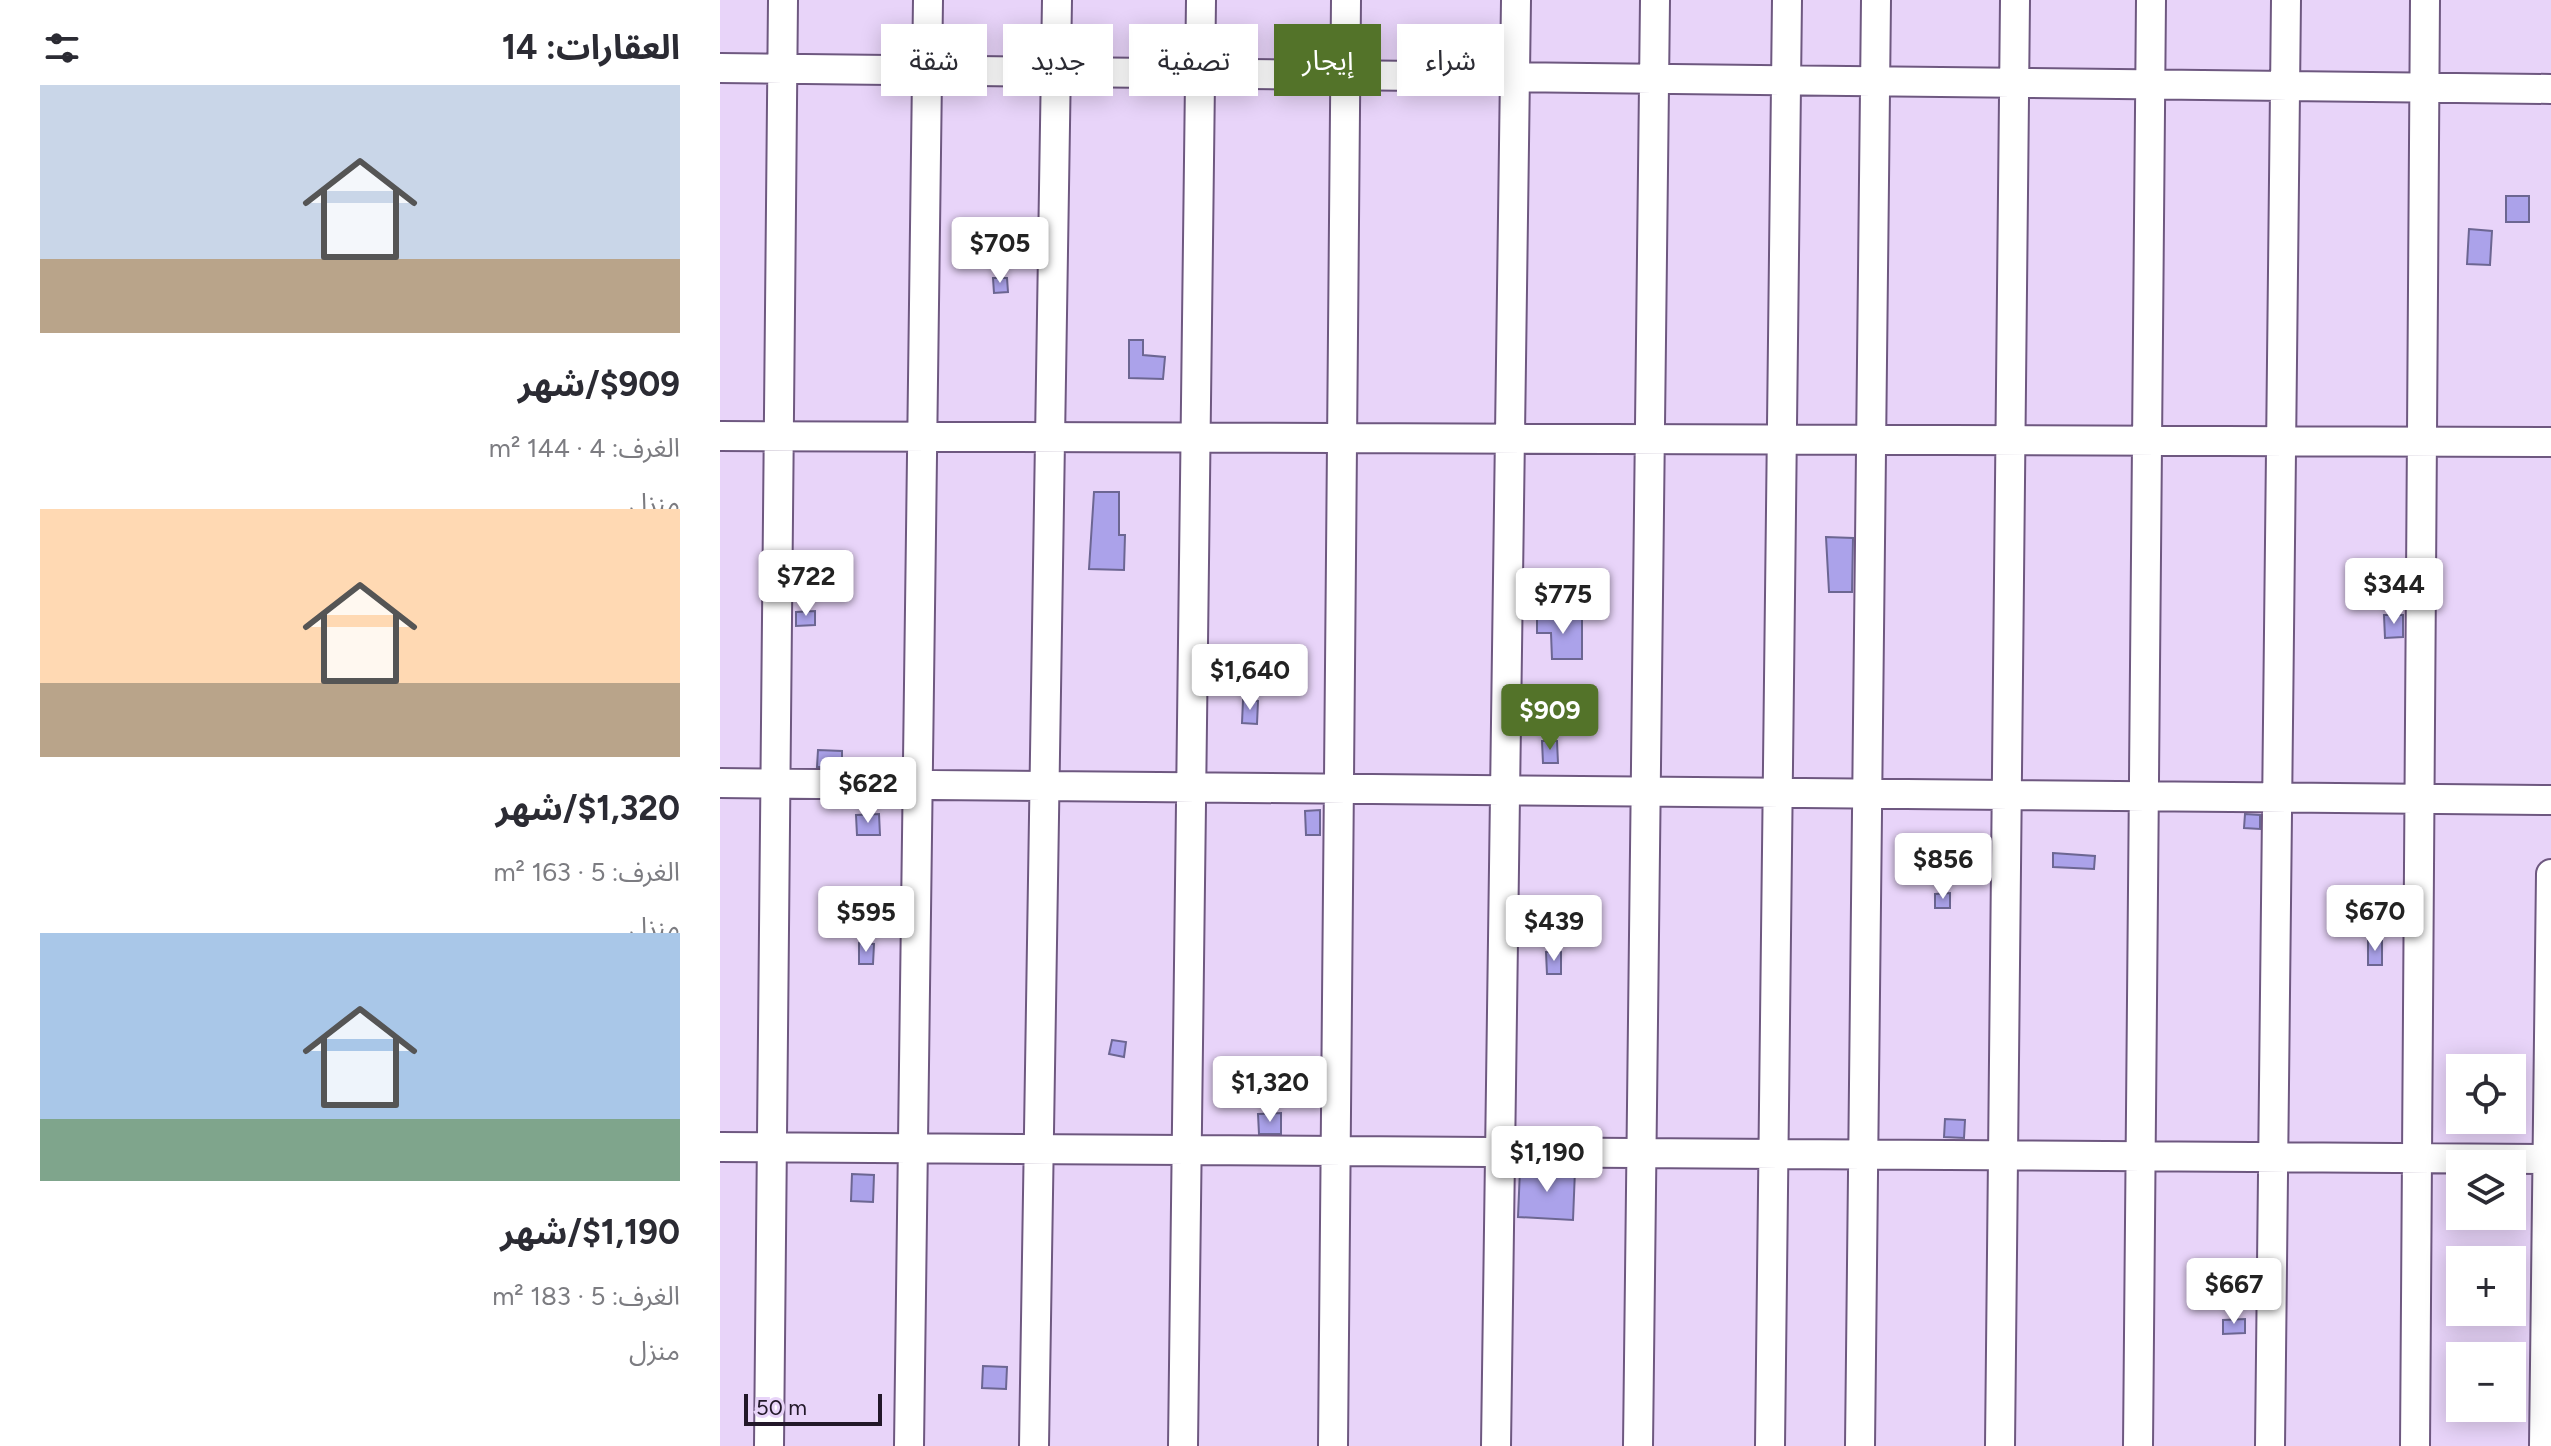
<!DOCTYPE html>
<html lang="ar">
<meta charset="utf-8">
<style>
:root{--surface:#fff;--page:#f2f2f3;--text:#2b2b33;--muted:#7c7c81;--accent:#537329}
body{margin:0;font-family:Figtree,"Noto Sans Arabic",sans-serif;background:var(--page);color:var(--text);direction:rtl;height:100vh;display:flex;flex-direction:column;font-size:30px;white-space:nowrap}
*{box-sizing:border-box;margin:0}
p{font-size:26px;color:var(--muted)}
.icon{flex:none;width:44px;height:44px;fill:none;stroke:currentColor;stroke-width:2;stroke-linecap:round;stroke-linejoin:round}
.map{position:relative;flex:1;overflow:hidden;direction:ltr}
.side{display:flex;flex-direction:column;background:var(--surface);width:720px}
.side>*{flex:none}
.top-card{position:absolute;left:24px;top:24px;width:760px;height:72px;direction:rtl;display:flex;gap:16px}
.buttons{position:absolute;left:1726px;top:1054px;display:grid;gap:16px}
.buttons a{display:grid;place-items:center;width:80px;height:80px;border-radius:0px;background:var(--surface);box-shadow:0 4px 20px #0003;font-size:40px}
.scale{position:absolute;left:24px;bottom:20px;width:138px;box-sizing:border-box;padding-left:8px;border:4px solid #221829;border-top:0;font-size:22px;line-height:28px;white-space:nowrap;color:#221829;-webkit-text-stroke:6px #e8d4f9;paint-order:stroke}
.price{position:absolute;translate:-50% -68px;padding:0 18px;border-radius:8px;background:#fff;color:#222;font-size:26px;line-height:52px;filter:drop-shadow(0 2px 4px #0008)}
.price::after{content:'';position:absolute;left:50%;top:48px;width:24px;height:18px;margin-left:-12px;background:inherit;clip-path:polygon(0 0,100% 0,50% 100%)}
.price.on{background:var(--accent);color:#fff}
ul{padding:0;list-style:none}
li{display:grid;align-content:center;gap:16px;height:424px;padding:0 40px}
li span{display:grid;place-items:center;height:248px;border-radius:0px;color:#555}
li>.icon{margin-inline-start:auto}
span .icon{width:144px;height:144px;fill:#fffc;stroke-width:1}
li b{font-size:34px}
h2{display:flex;justify-content:space-between;align-items:center;height:96px;padding:0 40px;font-size:34px}
.pill{padding:0 28px;border-radius:0px;background:var(--surface);box-shadow:0 4px 20px #0003;font-size:28px;line-height:72px}
.pill.on{background:var(--accent);color:#fff}
main{display:flex;flex:1;min-height:0}
.map>svg:first-child{display:block}
</style>
<main>
<div class="map">
<svg width="1831" height="1446" viewBox="0 0 1831 1446">
<rect width="100%" height="100%" fill="#e8d4f9"/>
<path fill="#aba2ea" stroke="#6c6692" stroke-width="2" d="M1786 196H1809V222H1786Z
M1749 229 1772 231 1770 265 1747 264Z
M273 278H287L288 292 274 293Z
M409 340H423V355L445 357 443 379 409 378Z
M374 492H399V535H405L404 570 369 569Z
M1106 537 1133 538 1132 592H1109Z
M95 611V625L76 626V612Z
M1664 615H1683V637L1665 638Z
M817 616 862 618V659H832L831 633H817Z
M523 700 538 701 537 724 522 723Z
M822 741H837L838 763H823Z
M98 750 122 751V767H97Z
M600 810V835H586L585 811Z
M159 814 160 835H137L136 815Z
M1525 814 1540 815V829L1524 828Z
M1333 853 1375 856 1374 869 1333 867Z
M1230 893V908H1215V894Z
M1648 941H1662V965H1648Z
M139 943 154 944 153 964H139Z
M826 952H841V974H827Z
M392 1040 406 1042 404 1057 389 1054Z
M561 1113V1134H539L538 1114Z
M1225 1119 1245 1120 1244 1138 1224 1137Z
M800 1169 855 1170 853 1220 798 1217Z
M132 1174 154 1175 153 1202 131 1201Z
M1525 1319V1333L1503 1334V1320Z
M263 1366 287 1367 286 1389 262 1388Z"/>
<g fill="none" stroke-linecap="round" stroke-linejoin="round">
<g stroke="#6e5880" stroke-width="32">
<path id="minor" d="M0 68 1831 89
M0 436 1831 442
M0 783 1831 800
M0 1147 1831 1159
M49 1446 63 0
M189 1446 208 0
M314 1446 337 0
M463 1446 481 0
M613 1446 626 0
M776 1446 796 0
M918 1446 935 0
M1050 1446 1067 0
M1140 1446 1156 0
M1280 1446 1295 0
M1418 1446 1431 0
M1550 1446 1566 0
M1695 1446 1705 0
M1824 1446 1831 874"/>
</g>
<use href="#minor" stroke="#fff" stroke-width="28"/>
</g>
</svg>
<div class="buttons">
<a><svg class="icon" aria-label="locate" viewBox="0 0 24 24"><circle cx="12" cy="12" r="6"/><path d="M12 2v4M12 18v4M2 12h4M18 12h4"/></svg></a>
<a><svg class="icon" aria-label="layers" viewBox="0 0 24 24"><path d="M12 4l9 5-9 5-9-5zM3 14l9 5 9-5"/></svg></a>
<a>+</a>
<a>−</a>
</div>
<div class="scale">50 m</div>
<b class="price" style="left:280px;top:285px">$705</b>
<b class="price" style="left:86px;top:618px">$722</b>
<b class="price" style="left:1674px;top:626px">$344</b>
<b class="price" style="left:843px;top:636px">$775</b>
<b class="price" style="left:530px;top:712px">$1,640</b>
<b class="price on" style="left:830px;top:752px">$909</b>
<b class="price" style="left:148px;top:825px">$622</b>
<b class="price" style="left:1223px;top:901px">$856</b>
<b class="price" style="left:1655px;top:953px">$670</b>
<b class="price" style="left:146px;top:954px">$595</b>
<b class="price" style="left:834px;top:963px">$439</b>
<b class="price" style="left:550px;top:1124px">$1,320</b>
<b class="price" style="left:827px;top:1194px">$1,190</b>
<b class="price" style="left:1514px;top:1326px">$667</b>
<div class="top-card">
<a class="pill">شراء</a>
<a class="pill on">إيجار</a>
<a class="pill">تصفية</a>
<a class="pill">جديد</a>
<a class="pill">شقة</a>
</div>
</div>
<section class="side">
<h2>العقارات: 14<svg class="icon" aria-label="filters" viewBox="0 0 24 24"><path d="M4 7h16M4 17h16"/><circle cx="9" cy="7" r="2"/><circle cx="15" cy="17" r="2"/></svg></h2>
<ul>
<li><span style="background:linear-gradient(#c9d6e8 70%,#b9a48a 0)"><svg class="icon" aria-label="home" viewBox="0 0 24 24"><path d="M3 11l9-7 9 7M6 9v11h12V9"/></svg></span><div><b>$909/شهر</b><p>الغرف: 4 · 144 m²</p><p>منزل</p></div></li>
<li><span style="background:linear-gradient(#ffd9b3 70%,#b9a48a 0)"><svg class="icon" aria-label="home" viewBox="0 0 24 24"><path d="M3 11l9-7 9 7M6 9v11h12V9"/></svg></span><div><b>$1,320/شهر</b><p>الغرف: 5 · 163 m²</p><p>منزل</p></div></li>
<li><span style="background:linear-gradient(#a9c7e8 75%,#7fa58c 0)"><svg class="icon" aria-label="home" viewBox="0 0 24 24"><path d="M3 11l9-7 9 7M6 9v11h12V9"/></svg></span><div><b>$1,190/شهر</b><p>الغرف: 5 · 183 m²</p><p>منزل</p></div></li>
</ul>
</section>
</main>
